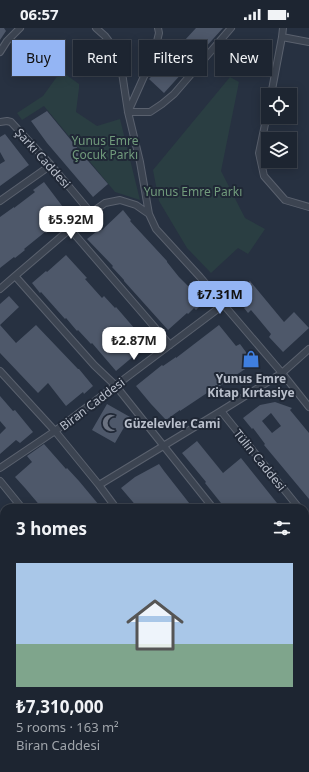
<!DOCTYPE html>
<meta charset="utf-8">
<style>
:root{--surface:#1d2531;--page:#2a313d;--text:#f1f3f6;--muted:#a0a5ab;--line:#3b424d;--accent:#94b5f4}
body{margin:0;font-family:"Noto Sans",sans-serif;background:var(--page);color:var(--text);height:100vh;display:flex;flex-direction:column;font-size:15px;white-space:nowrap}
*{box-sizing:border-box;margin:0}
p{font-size:13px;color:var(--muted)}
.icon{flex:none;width:22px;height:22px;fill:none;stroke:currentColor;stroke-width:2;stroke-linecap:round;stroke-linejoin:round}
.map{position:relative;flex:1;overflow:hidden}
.panel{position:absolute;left:0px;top:476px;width:309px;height:268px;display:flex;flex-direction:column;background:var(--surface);border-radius:12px 12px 0 0;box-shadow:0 2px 10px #0003,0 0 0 1px var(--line)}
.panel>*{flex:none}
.banner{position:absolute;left:12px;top:12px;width:285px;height:36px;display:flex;gap:8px}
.buttons{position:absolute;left:261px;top:60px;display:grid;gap:8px}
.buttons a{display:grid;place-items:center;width:36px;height:36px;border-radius:0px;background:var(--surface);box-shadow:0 2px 10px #0003,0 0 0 1px var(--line);font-size:20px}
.price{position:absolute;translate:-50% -34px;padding:0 9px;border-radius:8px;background:#fff;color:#222;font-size:13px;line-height:26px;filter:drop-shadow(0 1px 2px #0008)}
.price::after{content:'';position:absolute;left:50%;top:24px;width:12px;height:9px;margin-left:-6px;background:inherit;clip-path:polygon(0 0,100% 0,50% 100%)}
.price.selected{background:var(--accent);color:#111}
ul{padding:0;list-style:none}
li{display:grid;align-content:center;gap:8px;height:212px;padding:0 16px}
li span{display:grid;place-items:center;height:124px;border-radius:0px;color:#555}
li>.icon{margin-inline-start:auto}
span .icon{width:72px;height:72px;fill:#fffc;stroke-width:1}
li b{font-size:17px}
h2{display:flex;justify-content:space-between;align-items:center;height:48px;padding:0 16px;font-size:17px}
.tag{padding:0 14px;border-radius:0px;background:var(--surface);box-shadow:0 2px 10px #0003,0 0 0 1px var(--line);font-size:14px;line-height:36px}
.tag.selected{background:var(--accent);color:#111}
.status{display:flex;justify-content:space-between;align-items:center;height:28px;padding:0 20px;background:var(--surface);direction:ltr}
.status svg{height:11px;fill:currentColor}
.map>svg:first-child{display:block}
</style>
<div class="status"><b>06:57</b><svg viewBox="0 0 49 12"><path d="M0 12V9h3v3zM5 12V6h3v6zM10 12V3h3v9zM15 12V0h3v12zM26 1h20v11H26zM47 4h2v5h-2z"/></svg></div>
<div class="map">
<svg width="309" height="744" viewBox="0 0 309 744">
<rect width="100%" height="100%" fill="#273141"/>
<path fill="#2a3e42" d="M61 43 79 56V60L76 84 97 98 120 91 140 172 115 164 44 78 22 92 17 85 43 68Z
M230 49 239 54 221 143 245 190 265 201 248 226 238 220 211 245 187 220 159 173 153 142Z"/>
<path fill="#4e586a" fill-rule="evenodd" d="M0 0H4L6 3 0 12Z
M196 0H223L164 65 149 51Z
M47 83 89 134 108 156 93 169 47 115 31 93Z
M5 106 29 137 0 158V136L5 133 0 124V109Z
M44 154 69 187 46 205 45 204 24 221 25 222 15 230 14 229 0 240V189L14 179V180L35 164 33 162Z
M123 182 131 192 130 193 167 233V234L179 249 204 274 196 282 194 280 188 286 187 285 168 302 124 253V252L112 239 113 238 87 211 101 200 102 202Z
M66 227 87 250 85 251 102 270 104 268 115 280 116 279 148 316 116 343 92 315 91 316 78 302 77 303 66 290 65 291 41 264 40 265 32 255 46 243 47 244Z
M250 253 284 294 294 284 309 300 283 324 269 309 271 306 251 282 248 285 244 280 247 277 237 264Z
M9 268 19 279 0 297V276Z
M0 297 16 315 36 297 78 341H79L93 358 84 366 83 364 66 378 48 355 38 365 0 325Z
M219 297 236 318 240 316 254 335 211 364 210 363 180 383V382L166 392 151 376 136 358 162 337 163 338 176 329V330Z
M0 368 13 383 15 382 33 404 20 415 16 412 0 426V406L6 400 0 393Z
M275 374 292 380 290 382 309 405V471L264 417 265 416 253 400 252 401 243 390 260 377ZM271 385 281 398 272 405 262 393Z
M107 376 130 389 115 415 92 402Z
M197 413 223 445 241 430 281 480H225L205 455 206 454 182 425Z
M44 416 66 441 67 440 79 453 99 477 95 480H77L73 475 72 476 71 475 65 480H42L25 460 15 449 32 434 27 428Z
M159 436 164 443 193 480H138L121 460 135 449Z"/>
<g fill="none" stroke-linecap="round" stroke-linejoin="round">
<g stroke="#5a616e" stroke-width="8">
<path id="minor" d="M96 0 105 8 114 20 121 38 128 84 140 134 149 186 156 201 200 249 282 345 309 379
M282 9 309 14
M0 24 7 13 20 0
M271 67 282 9 283 0
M268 82 259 125 264 148 285 172 309 179
M128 84H150L162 76 174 66 231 0
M128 84 154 26 159 5 158 0
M0 94 7 93 11 94 51 137 91 185
M0 173 51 137
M70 201 170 317
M15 248 94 337 116 358 213 480
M0 261 15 248 70 201 91 185 105 175 120 172 136 177 149 186
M0 343 55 403 99 457 116 480
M221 383 299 480
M0 440 55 403 223 277
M0 453 22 480
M99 457 221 383 282 345 309 321
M305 488 309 493
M0 547 4 546
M305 603H309
M0 686H4
M305 710 309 709
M224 740 228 744"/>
</g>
<g stroke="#5a616e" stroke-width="10">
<path id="secondary" d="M0 622H4
M305 698 309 701
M0 709 4 702
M305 718 309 721
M0 733 4 727"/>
</g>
<use href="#minor" stroke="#3c4451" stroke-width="6"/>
<use href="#secondary" stroke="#4a5264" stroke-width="8"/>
</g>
<defs>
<g id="shop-bare" transform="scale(1.38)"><path d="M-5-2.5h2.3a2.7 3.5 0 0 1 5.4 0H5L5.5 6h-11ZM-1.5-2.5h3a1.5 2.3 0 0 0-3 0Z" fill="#3f7fe0" stroke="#202836" stroke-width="2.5" paint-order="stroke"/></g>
<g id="mosque-bare" transform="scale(1.38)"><path d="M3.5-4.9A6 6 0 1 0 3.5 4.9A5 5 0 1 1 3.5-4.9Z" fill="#6b7280" stroke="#202836" stroke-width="2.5" paint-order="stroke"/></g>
</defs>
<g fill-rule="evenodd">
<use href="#shop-bare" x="251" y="331"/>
<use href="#mosque-bare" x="111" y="395"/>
</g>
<g text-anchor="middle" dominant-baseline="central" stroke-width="4" stroke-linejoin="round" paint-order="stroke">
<g font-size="12" fill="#719b7c" stroke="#202836">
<text x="105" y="112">Yunus Emre<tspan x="105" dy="14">Çocuk Parkı</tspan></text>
<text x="193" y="163">Yunus Emre Parkı</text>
</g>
<g font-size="12" fill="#b9bfcb" stroke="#202836">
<text transform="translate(43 130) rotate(48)">Şarkı Caddesi</text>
<text transform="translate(92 376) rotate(-37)">Biran Caddesi</text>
<text transform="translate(260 432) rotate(51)">Tülin Caddesi</text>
</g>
<g font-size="12" font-weight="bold" fill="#b9bfcb" stroke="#202836">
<text x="251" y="350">Yunus Emre<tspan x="251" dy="14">Kitap Kırtasiye</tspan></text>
<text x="124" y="395" text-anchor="start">Güzelevler Cami</text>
</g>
</g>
</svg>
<div class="buttons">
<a><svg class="icon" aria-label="locate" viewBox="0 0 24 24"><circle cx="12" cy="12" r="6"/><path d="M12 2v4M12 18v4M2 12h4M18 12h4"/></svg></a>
<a><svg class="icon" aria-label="layers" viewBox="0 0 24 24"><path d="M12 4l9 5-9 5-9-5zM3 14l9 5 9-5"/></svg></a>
</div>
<b class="price" style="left:71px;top:212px">₺5.92M</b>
<b class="price selected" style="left:220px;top:287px">₺7.31M</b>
<b class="price" style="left:134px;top:333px">₺2.87M</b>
<div class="banner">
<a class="tag selected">Buy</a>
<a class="tag">Rent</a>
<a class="tag">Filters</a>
<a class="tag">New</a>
</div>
<section class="panel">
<h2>3 homes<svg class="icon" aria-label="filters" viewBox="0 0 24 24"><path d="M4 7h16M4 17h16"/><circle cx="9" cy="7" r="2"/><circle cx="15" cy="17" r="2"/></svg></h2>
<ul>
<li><span style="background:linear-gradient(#a9c7e8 65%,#7fa58c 0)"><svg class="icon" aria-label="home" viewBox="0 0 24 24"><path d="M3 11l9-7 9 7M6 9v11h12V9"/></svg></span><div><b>₺7,310,000</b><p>5 rooms · 163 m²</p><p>Biran Caddesi</p></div></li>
</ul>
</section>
</div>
